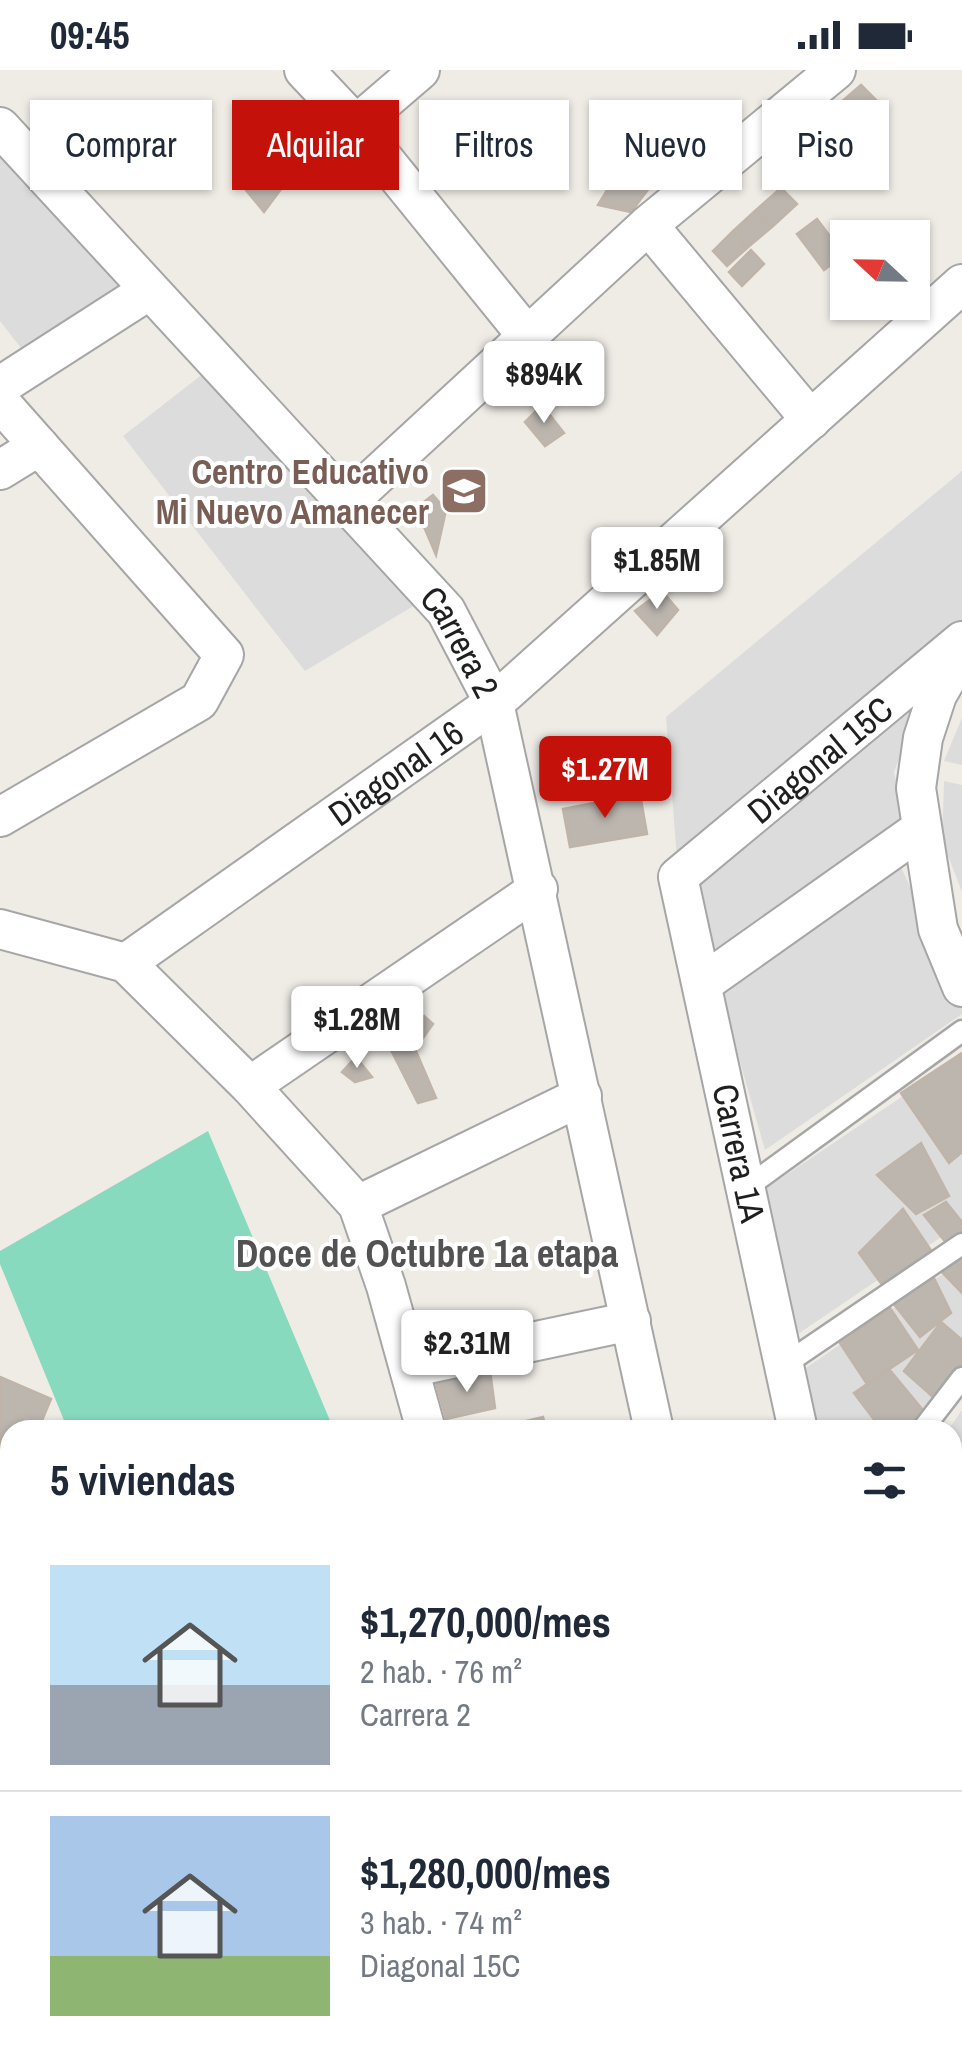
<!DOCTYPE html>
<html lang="es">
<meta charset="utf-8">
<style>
:root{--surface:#fff;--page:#f2f2f3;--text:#1f2937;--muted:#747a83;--line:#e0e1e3;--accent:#c4120a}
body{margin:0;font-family:"Archivo Narrow",sans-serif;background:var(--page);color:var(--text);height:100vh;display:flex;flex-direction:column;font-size:38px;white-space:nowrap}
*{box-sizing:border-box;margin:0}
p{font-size:32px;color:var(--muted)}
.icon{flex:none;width:55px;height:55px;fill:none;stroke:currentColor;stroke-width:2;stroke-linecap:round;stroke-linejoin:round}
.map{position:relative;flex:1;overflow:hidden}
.panel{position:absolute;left:0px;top:1350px;width:962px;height:640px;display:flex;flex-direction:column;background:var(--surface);border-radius:30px 30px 0 0;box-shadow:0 2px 8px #0004}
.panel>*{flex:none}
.guide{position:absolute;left:30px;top:30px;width:902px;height:90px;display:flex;gap:20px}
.needle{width:65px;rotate:292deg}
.fabs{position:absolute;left:830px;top:150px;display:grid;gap:20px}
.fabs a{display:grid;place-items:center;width:100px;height:100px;border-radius:0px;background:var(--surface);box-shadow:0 2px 8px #0004;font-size:50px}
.price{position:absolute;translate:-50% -85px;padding:0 22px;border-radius:10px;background:#fff;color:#222;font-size:32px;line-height:65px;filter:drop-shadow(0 2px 5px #0008)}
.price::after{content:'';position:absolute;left:50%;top:60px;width:30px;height:22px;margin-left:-15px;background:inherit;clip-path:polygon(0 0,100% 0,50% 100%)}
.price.selected{background:var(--accent);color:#fff}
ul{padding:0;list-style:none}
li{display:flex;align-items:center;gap:30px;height:250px;padding:0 50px}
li+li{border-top:2px solid var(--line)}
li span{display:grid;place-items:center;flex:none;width:280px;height:200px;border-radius:0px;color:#555}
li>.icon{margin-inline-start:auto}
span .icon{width:120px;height:120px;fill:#fffc;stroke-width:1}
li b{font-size:42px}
h2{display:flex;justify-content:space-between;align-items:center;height:120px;padding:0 50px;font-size:42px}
.tag{padding:0 35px;border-radius:0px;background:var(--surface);box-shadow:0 2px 8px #0004;font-size:35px;line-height:90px}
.tag.selected{background:var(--accent);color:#fff}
.status{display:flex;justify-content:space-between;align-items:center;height:70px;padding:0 50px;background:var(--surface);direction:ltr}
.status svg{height:28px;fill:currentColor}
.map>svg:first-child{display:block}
</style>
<div class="status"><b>09:45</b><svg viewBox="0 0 49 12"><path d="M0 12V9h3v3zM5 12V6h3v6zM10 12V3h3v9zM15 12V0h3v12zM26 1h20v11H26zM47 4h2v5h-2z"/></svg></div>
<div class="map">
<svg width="962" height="1990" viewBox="0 0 962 1990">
<rect width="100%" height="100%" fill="#efece6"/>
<path fill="#dddcdc" d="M0 41 151 200 21 278 0 251Z
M226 286 435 523 305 601 123 366Z
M962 401V552L890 622 678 802 666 647Z
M928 614 894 702 906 755 710 882 694 816Z
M962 648V695L944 691Z
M944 711 962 715V822L942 770Z
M901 797 962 930V944L765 1080 721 925Z
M962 986V1153L792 1268 764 1120Z
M962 1191V1290L911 1360H815L800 1302Z
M962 1340V1453L953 1467 952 1360H948Z
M953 1847 962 1850V1887L953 1909Z
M665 1980H754L750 1990H661Z
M796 1980H920L916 1990H792Z"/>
<path fill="#88dabe" d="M208 1061 334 1360H68L0 1194V1181Z"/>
<path fill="#bcb6af" stroke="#c0b4a9" stroke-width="2.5" d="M861 15 880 34 854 55 838 35Z
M460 61 476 78 446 107 430 90Z
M788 78 804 96 781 118 764 101Z
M627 88 658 106 631 142 598 135Z
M279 91 290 107 264 142 245 119Z
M781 118 797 134 772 157 756 140Z
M756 140 772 157 747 178 733 161Z
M817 149 844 185 824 200 797 164Z
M733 161 747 178 727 196 713 181Z
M751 180 764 194 742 216 729 202Z
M542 335 564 363 545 376 525 352Z
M433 425 446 440 436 485 416 438Z
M662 521 678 540 657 565 635 541Z
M640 724 647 764 570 777 563 739Z
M424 946 433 954 415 979 436 1028 418 1033 388 974Z
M962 983V1082L949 1093 901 1023Z
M356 987 372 1007 355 1012 342 1002Z
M921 1073 949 1126 916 1144 877 1105Z
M946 1132 962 1152V1166L947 1174 924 1145Z
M903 1139 932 1182 883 1216 859 1183Z
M962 1184V1223L941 1201Z
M932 1204 951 1243 920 1267 893 1233Z
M890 1238 918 1280 867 1314 840 1273Z
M941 1252 962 1270V1303L941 1334 904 1301Z
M889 1299 927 1345 916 1360H882L854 1323Z
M490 1301 495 1338 446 1349 436 1313Z
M0 1307 51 1329 38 1360H10V1425L0 1449Z
M543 1347 546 1360H510L509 1355Z
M952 1382 962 1389 959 1422 952 1417Z
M952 1417 962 1424V1460L958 1467 952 1464Z
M10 1468V1495L0 1491Z
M0 1532 10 1537V1623L0 1645Z
M952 1625 962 1631V1669L952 1664Z
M952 1664 962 1669V1677L952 1693Z
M10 1730V1812L0 1808V1754Z
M0 1830 10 1834V1852L0 1877Z
M154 1980H320L325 1990H157Z
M514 1980H522L546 1990H510Z
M522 1980H587L583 1990H546Z
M819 1980H838L850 1990H816Z"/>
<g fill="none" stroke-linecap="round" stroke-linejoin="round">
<g stroke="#a6a6a6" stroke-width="25">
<path id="service" d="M746 1118 962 961
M784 1295 962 1174
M922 1360 962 1308
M467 1990 471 1980"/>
</g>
<g stroke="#a6a6a6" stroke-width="42">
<g id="minor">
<path d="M304 0 356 55 528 267"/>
<path d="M356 55 420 0"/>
<path id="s1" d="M0 57 446 541 494 633 654 1360"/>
<path d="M648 155 811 350"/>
<path d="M0 316 148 221"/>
<path d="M0 332 224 585 199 631 0 747"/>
<path d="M0 400 39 376"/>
<path d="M348 432 648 155 836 0"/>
<path d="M960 585 937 625 923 668 916 718 938 859 962 917"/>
<path d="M0 859 126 893 250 1016 358 1135 386 1216 426 1360"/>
<path id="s2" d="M126 893 494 633 962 214"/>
<path d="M702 914 921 759"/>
<path d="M250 1016 538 819"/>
<path d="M358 1135 582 1026"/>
<path d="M409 1298 631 1251"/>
<path id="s3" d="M798 1360 678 807 962 571"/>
<path d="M952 1506 962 1491"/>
<path d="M0 1529 10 1533"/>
<path d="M952 1815 962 1817"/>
<path d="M952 1957 962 1935"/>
<path d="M19 1990 23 1980"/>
<path d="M644 1990 648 1980"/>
<path d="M768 1990 772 1980"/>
<path d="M938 1990 943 1980"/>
</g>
</g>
<path stroke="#f38673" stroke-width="6" stroke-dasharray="5 5" stroke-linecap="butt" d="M952 1738 962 1722"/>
<use href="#service" stroke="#fff" stroke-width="20"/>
<use href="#minor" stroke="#fff" stroke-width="38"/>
</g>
<defs>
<g id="school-square" transform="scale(2.5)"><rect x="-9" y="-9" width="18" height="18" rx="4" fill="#8d6e63" stroke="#fff"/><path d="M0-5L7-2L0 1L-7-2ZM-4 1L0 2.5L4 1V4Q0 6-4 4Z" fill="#fff"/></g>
</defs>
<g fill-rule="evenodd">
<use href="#school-square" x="464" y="421"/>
</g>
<g text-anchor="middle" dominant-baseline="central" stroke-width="8" stroke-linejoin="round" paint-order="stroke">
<g font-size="35" font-weight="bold" fill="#785e54" stroke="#fff" text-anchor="end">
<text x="429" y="401">Centro Educativo<tspan x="429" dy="40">Mi Nuevo Amanecer</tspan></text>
</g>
<g font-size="35" fill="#1f1f1f" stroke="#fff">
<text stroke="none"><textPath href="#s1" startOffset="692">Carrera 2</textPath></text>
<text stroke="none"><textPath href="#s3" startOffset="750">Diagonal 15C</textPath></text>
<text stroke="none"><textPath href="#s2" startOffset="330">Diagonal 16</textPath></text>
<text transform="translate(739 1083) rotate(78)">Carrera 1A</text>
</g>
<g font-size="38" font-weight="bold" fill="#525252" stroke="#fff">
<text x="427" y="1183">Doce de Octubre 1a etapa</text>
</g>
</g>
</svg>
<div class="fabs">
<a><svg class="needle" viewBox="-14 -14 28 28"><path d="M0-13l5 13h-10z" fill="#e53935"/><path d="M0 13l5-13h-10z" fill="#747a83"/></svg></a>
</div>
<b class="price" style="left:544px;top:356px">$894K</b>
<b class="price" style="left:657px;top:542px">$1.85M</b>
<b class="price selected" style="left:605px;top:751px">$1.27M</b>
<b class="price" style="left:357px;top:1001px">$1.28M</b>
<b class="price" style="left:467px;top:1325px">$2.31M</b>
<div class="guide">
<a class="tag">Comprar</a>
<a class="tag selected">Alquilar</a>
<a class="tag">Filtros</a>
<a class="tag">Nuevo</a>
<a class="tag">Piso</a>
</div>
<section class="panel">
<h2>5 viviendas<svg class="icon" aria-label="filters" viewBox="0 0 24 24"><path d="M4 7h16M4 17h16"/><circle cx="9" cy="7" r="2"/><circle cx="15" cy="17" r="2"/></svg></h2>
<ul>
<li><span style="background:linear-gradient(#bfe0f5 60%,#9aa5b1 0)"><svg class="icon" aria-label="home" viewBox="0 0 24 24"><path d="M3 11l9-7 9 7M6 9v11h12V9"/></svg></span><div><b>$1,270,000/mes</b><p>2 hab. · 76 m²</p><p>Carrera 2</p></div></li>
<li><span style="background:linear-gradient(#a9c7e8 70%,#8fb573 0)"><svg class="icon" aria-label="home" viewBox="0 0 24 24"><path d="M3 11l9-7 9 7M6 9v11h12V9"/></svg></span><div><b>$1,280,000/mes</b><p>3 hab. · 74 m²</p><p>Diagonal 15C</p></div></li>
</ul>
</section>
</div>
